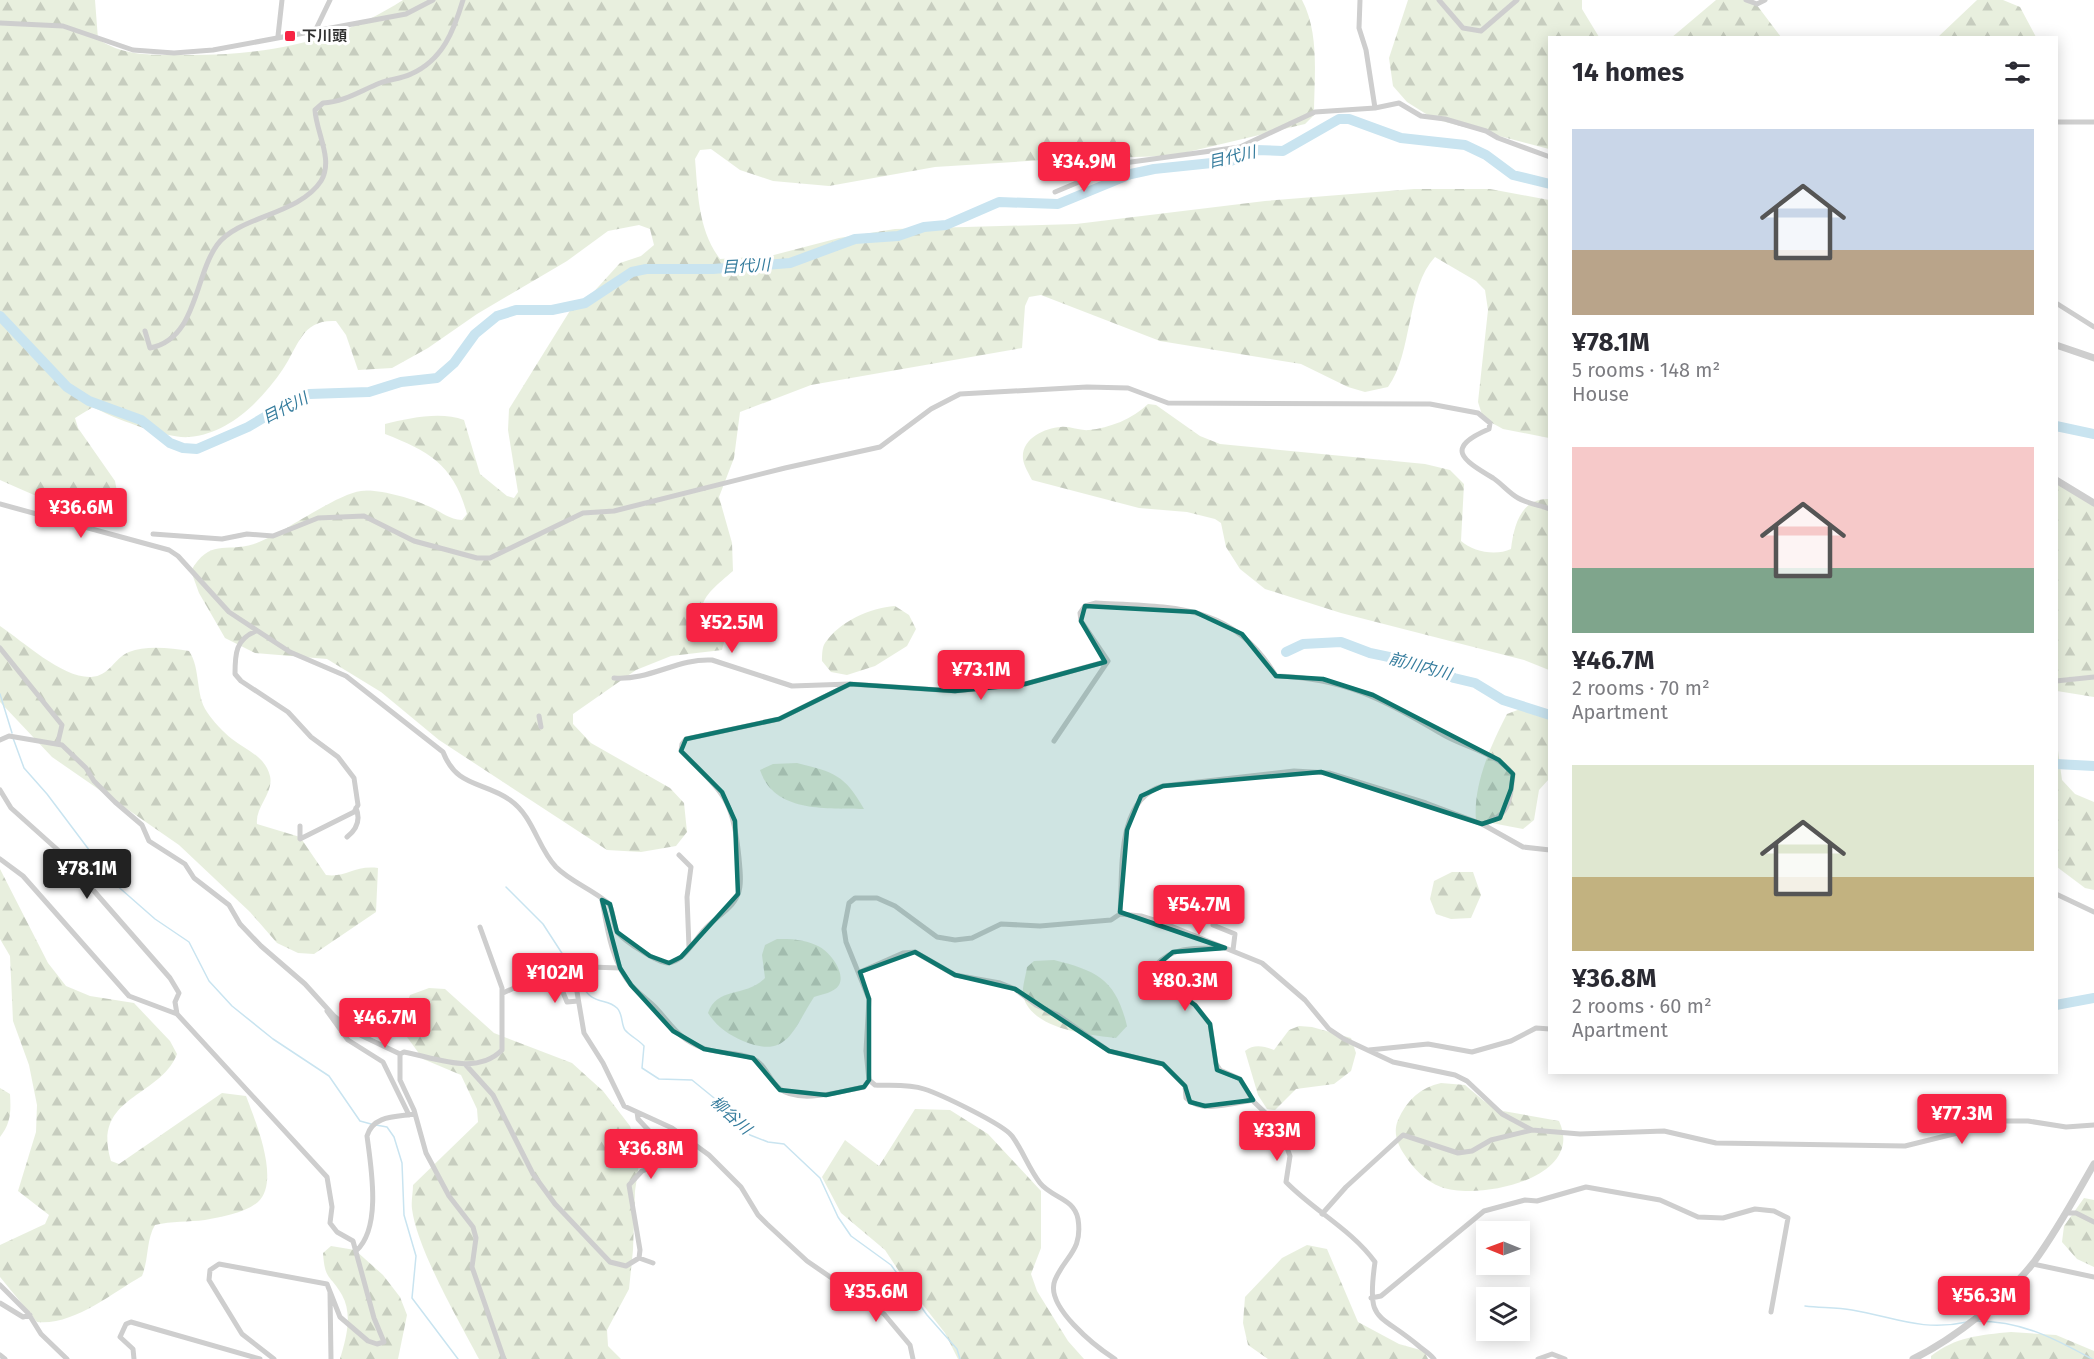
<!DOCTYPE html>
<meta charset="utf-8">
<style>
:root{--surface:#fff;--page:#f2f2f3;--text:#2b2b33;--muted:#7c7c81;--accent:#f72444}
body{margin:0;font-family:"Fira Sans","Noto Sans JP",sans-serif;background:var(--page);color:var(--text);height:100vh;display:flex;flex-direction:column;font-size:22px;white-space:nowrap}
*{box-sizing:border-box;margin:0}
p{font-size:20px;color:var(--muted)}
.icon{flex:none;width:33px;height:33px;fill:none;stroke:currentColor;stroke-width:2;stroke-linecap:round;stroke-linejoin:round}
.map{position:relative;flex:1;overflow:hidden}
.side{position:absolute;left:1548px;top:36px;width:510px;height:1038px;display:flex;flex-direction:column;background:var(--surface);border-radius:0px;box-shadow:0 3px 15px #0003}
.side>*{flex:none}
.needle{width:39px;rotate:271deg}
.buttons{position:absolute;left:1476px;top:1221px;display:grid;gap:12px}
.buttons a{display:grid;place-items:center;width:54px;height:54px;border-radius:0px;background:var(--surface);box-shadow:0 3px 15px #0003;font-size:30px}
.price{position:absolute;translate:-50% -51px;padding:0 14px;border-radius:6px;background:var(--accent);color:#fff;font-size:20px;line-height:39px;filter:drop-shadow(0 2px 3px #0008)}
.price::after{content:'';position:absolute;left:50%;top:36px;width:18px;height:14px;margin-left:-9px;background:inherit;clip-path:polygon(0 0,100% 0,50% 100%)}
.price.selected{background:#222;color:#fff}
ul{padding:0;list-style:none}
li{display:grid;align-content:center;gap:12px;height:318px;padding:0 24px}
li span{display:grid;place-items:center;height:186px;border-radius:0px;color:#555}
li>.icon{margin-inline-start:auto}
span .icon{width:108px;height:108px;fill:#fffc;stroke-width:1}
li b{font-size:26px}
h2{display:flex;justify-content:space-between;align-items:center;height:72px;padding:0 24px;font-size:26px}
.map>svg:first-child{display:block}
</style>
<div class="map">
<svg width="2094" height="1359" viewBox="0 0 2094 1359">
<defs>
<pattern id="forest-firs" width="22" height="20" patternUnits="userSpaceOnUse" patternTransform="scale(1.5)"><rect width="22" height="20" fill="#e8efde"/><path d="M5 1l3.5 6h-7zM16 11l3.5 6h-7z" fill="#c7cdbf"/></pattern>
</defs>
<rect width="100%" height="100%" fill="#fff"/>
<path fill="url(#forest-firs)" d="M0 0H95L98 39C123 56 151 55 181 55 259 56 335 44 403 0H1302C1320 34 1314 78 1314 115L1305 124 1171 156 1059 159 935 167 829 186 773 181 740 170 711 149 700 150 695 159C698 193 698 230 720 259L770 256 839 238 895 229 1076 224 1265 201 1414 189H1490L1549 200V438L1503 429 1483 418 1478 402 1488 310 1485 290 1476 281 1435 257C1406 288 1413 353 1388 387L1365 392 1348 387 1301 364 1160 341 1041 295 1029 297 1025 306 1022 348 811 385 740 412 734 458 719 497 732 543 733 571C710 591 683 610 722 631L725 638 722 650 671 656 636 670 573 714V724L591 743 670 788 684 803 687 832 676 846 641 852 607 850 439 740 381 692 327 659 255 653 225 638 199 593 191 571C210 538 224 553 254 544 283 534 336 494 361 491 380 489 411 498 428 506 441 511 447 519 462 520L467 514C454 465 429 451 385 434V424C409 418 441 411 464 420L480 474 507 496 514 498 518 492 508 430 509 409 571 309 589 297 620 263 641 256 654 245 650 229 639 225 608 231 567 261 477 314 428 348 392 368 358 370 346 335 336 321C302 319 299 345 283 369 262 400 229 434 189 437 167 439 113 418 93 407L75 418 78 428 115 481 119 502 111 516C72 515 35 495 0 480Z
M1408 0H1582V9L1599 37 1550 38 1549 149 1434 119 1407 102 1393 86 1389 58Z
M1716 0H1753L1781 37 1671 38Z
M1977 0H2003L2020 7 2036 37H1938Z
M1148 404 1156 405 1200 436 1220 444 1425 464 1450 470 1464 484 1461 541C1473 552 1496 556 1511 549 1514 525 1521 498 1549 499V670L1524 660 1341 613 1265 589 1240 569 1226 547 1221 523 1215 519 1187 512 1139 508 1032 480C1029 474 1024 466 1023 459 1021 439 1044 428 1061 427 1070 426 1080 431 1089 430 1109 428 1133 419 1148 404Z
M2057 479 2094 505V697L2057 691Z
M895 606 909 615 916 629 907 646 875 666 847 675 831 672 822 661C822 656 822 647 825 643 840 621 870 608 895 606Z
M0 626C24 642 62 678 91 677 110 676 114 658 129 652 146 645 171 648 189 651 201 669 195 694 207 712 213 721 223 732 232 739 246 750 265 756 270 776 274 793 255 807 257 824L300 837 326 875C346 878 354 865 378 868L376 912 314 954 298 953 277 943 250 912 179 845 52 757 0 702Z
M1523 708 1549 711V779L1539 790 1534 820 1523 829 1476 820C1473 784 1491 745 1507 714Z
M2056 736 2062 780 2075 794 2094 802V890L2085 888 2057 867Z
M797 763C834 772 845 775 864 809 826 808 774 813 760 770L773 764Z
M0 869 48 963 66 986 90 996 134 1003 170 1041 177 1054C160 1098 91 1096 111 1161L119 1164 222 1093 246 1096C255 1120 281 1181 258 1202 245 1213 222 1217 205 1220 188 1222 172 1221 155 1225 146 1240 149 1259 142 1276 112 1293 73 1326 37 1322L0 1277V1245L45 1224 49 1215 18 1191 36 1132 37 1105 29 1065 13 1021 10 956 0 939Z
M1452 872H1473L1481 895 1471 918 1451 919 1436 914 1430 899 1434 881Z
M777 939C791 939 804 939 818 946 829 951 846 972 839 985 834 993 822 994 814 997 793 1029 788 1060 743 1041 729 1035 716 1026 708 1013 717 986 745 998 765 978L762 955 765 945Z
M1054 960C1098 971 1116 980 1127 1026L1116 1038C1088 1035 1030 1029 1023 995 1022 987 1026 975 1027 967L1034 961Z
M429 988 445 989 494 1033 572 1063 603 1091 630 1126 640 1157 635 1191 633 1250 629 1289 607 1330 608 1346 621 1359H479C459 1321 417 1249 412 1209 411 1201 413 1193 413 1185L478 1122 477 1109 461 1075 423 1059 407 1037 402 1016 410 995Z
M1299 1026 1312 1027 1351 1038 1356 1053 1351 1071 1334 1084 1296 1089 1275 1110 1267 1109 1258 1095 1245 1051C1254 1044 1263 1046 1274 1050L1289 1030Z
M1441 1083 1465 1085 1484 1101 1503 1111 1559 1121C1586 1178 1480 1201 1441 1187 1425 1181 1413 1168 1404 1154 1397 1143 1393 1132 1398 1120 1407 1100 1421 1087 1441 1083Z
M0 1088 10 1094C11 1112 11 1123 0 1137Z
M915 1109 950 1110 988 1134 1041 1191V1248L1031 1274 1037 1291 1068 1341 1084 1359H958L945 1333 912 1291 885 1250 841 1213 822 1177 845 1140 879 1166Z
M2084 1198 2094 1200V1267L2077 1259 2062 1242 2064 1226Z
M1307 1245 1327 1249 1358 1322 1399 1344 1424 1351 1428 1359H1268L1248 1345 1243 1323 1245 1297 1282 1258Z
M331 1246 355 1250 383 1275 400 1297 407 1315 398 1359H340C346 1339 353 1315 342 1295 330 1274 325 1281 323 1253Z
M2011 1332 2056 1335 2094 1351V1359H1931V1356C1955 1337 1980 1335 2011 1332Z"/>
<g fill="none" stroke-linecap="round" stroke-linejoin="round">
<path stroke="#c9e4f0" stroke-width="1.5" d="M0 694 12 733
M13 738 24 768 47 794 114 883 155 919 189 942 209 981 232 1006 273 1039 329 1076 360 1121 371 1124
M506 887 543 924 578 978
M580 982C592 1007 606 997 617 1008 623 1014 621 1024 625 1030 630 1036 639 1040 644 1046L642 1068 659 1079 692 1080 719 1102 750 1135 768 1142 784 1144 820 1178 838 1217 851 1236 891 1265 927 1315 957 1349 960 1359
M376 1125 387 1127 394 1137 402 1163 404 1215 416 1256 412 1298 458 1359
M1805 1306C1821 1308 1836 1307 1852 1310 1894 1317 1922 1332 1967 1322
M1977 1321C2021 1321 2054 1338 2092 1359"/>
<path stroke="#c9e4f0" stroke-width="10" d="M0 316 67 387 89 401 141 420 170 443 183 448 197 449 248 427 280 408 309 394 369 392 401 382 437 378 454 363 475 334 497 316 516 310H552L585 303 632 272 646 269H713L790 263 855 239 898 236 924 227 946 225 999 202 1058 204 1131 174 1154 169 1231 161 1256 150 1283 151 1339 119H1349L1401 138 1465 145 1486 155 1513 175 1550 184
M2056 426 2094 434
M1286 652 1303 644 1341 642 1370 653 1432 666 1454 678 1475 683 1503 700 1550 715
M2056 764 2094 766
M2056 1005 2094 998"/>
<path stroke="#cecece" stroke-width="5" d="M1360 0 1359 28 1366 50 1375 108
M1439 0 1463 28 1481 31 1517 0
M1746 0 1757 4 1765 0
M0 23 63 26 133 50 174 53 213 50 406 14 433 0
M316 29 330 0
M278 36 282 0
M2056 122H2094
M1055 192 1124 163 1240 147 1315 112 1375 108 1399 103 1421 116 1445 119 1486 131 1498 138 1550 157
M2056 303 2094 327
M145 331 150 348C197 339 194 277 217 245 238 216 299 215 321 181 334 160 316 132 315 110L323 103C344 102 360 91 380 83 390 79 401 79 411 74 443 60 454 30 463 0
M0 504 169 550 178 556 229 612 290 652 346 676 443 752C457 788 483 781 510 800 534 817 537 847 556 867 571 882 592 889 608 903 615 910 612 925 618 933 625 941 657 963 668 963 682 963 695 940 704 930 714 918 732 910 738 894 742 884 740 870 739 858 733 796 723 794 681 751L682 744 686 739 779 719 850 684
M153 534 222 539 247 534 273 536 318 518 364 516 414 541 477 558H490L583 513 614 511 785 468 880 447 931 409 960 394 1087 387 1128 388 1168 403 1430 404 1478 413 1490 423 1489 429C1445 448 1461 459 1493 478 1502 484 1509 493 1518 498 1528 504 1539 505 1550 509
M256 631C236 639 235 653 235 674L241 681 288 712 311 737 338 757 354 778 358 805 354 812 300 839V826
M0 648 62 725 58 742
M1108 661 1081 621 1080 613 1085 606 1096 603C1172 607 1233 603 1276 676 1346 678 1383 700 1442 734 1466 748 1495 752 1513 774 1510 801 1510 816 1482 824
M614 678C649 681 678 658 712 660L792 686 850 684 955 691 1025 684 1108 661
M2056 681 2094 677
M539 716 541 727
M0 740 9 736 62 745 86 768 94 781 115 802 142 825 149 841 185 864 194 878 229 905 240 924 261 946 305 984 334 1016 354 1032 400 1054 404 1052C436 1058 476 1076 502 1050V988L480 927
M1054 741 1108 661
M0 790 11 808 59 851 170 978 179 993 175 1002 177 1014
M347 837C357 829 361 820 356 808
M679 855 691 867 687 897 689 947
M0 859 23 876 129 996 177 1014 327 1177 332 1207 330 1223 337 1232 353 1241 374 1318 384 1342 377 1344 368 1341 340 1317 327 1284 219 1264 210 1270 209 1280 242 1334 274 1359
M2056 894 2094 912
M602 900C607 928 612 964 632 986 639 994 648 1000 655 1007 672 1025 678 1039 703 1048 718 1054 736 1052 752 1058 766 1064 768 1079 779 1088 798 1105 842 1091 864 1087L869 1080 866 1051 869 999 846 942 844 929 849 903 855 898H877L895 906 937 937 955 940 972 938 1001 924 1040 926 1111 920 1120 914 1141 916 1166 924 1262 963 1305 1000 1329 1029 1344 1039 1393 1062 1455 1075 1467 1081 1502 1114 1532 1130
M1120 914C1123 873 1115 799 1163 786L1294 771 1329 773 1426 803 1482 824 1523 847 1550 850
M1213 925 1235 934 1233 950
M1220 948C1197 948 1173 946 1156 965L1155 973 1158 978 1195 1005 1210 1024 1216 1064 1220 1070 1240 1079 1254 1102 1279 1126 1290 1156 1286 1182C1313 1210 1352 1230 1375 1262 1366 1325 1378 1311 1420 1347 1425 1351 1430 1354 1434 1359
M620 968 590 967 582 972 576 986 584 1033 603 1063 624 1106 672 1128 709 1155 741 1187 758 1215 767 1224 807 1261 884 1314 910 1345 913 1359
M860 972 903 953 915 952 955 975 1000 983 1015 989 1036 1005 1058 1015 1109 1051 1163 1064 1185 1086 1186 1098C1202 1114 1233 1103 1253 1100
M555 973 567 1002 578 1001
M503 993C521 985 536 977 555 973L553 964
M327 1011 348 1040 383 1062 409 1115
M1369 1050 1428 1044 1472 1052 1511 1041 1536 1028 1550 1029
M400 1054V1080L414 1110 426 1153 449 1196 473 1227 476 1238 472 1267 504 1359
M465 1064 493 1095 533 1174 555 1204 610 1262 626 1266 639 1258 640 1250 629 1185 642 1171 654 1167 659 1156 652 1134 638 1119 637 1112
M869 1080 875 1085C890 1086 909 1084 924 1089 940 1094 1003 1124 1012 1136 1023 1151 1029 1169 1040 1183 1052 1198 1074 1198 1078 1219 1083 1251 1065 1256 1055 1280 1044 1306 1096 1347 1115 1359
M2067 1213H2076L2094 1222
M1322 1214 1346 1187 1403 1135 1458 1153 1472 1151 1491 1140 1532 1130 1580 1134 1664 1131 1716 1143 1905 1146 2006 1121H2028L2066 1127 2094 1125
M356 1251C382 1228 371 1167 367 1136 373 1115 396 1117 415 1114
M639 1258 653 1263
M2033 1264 2094 1277
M0 1285 28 1313 41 1334 67 1359
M330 1292 331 1359
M1371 1298 1381 1296 1484 1211 1525 1200 1537 1201 1586 1187 1660 1200 1698 1217 1723 1218 1755 1209 1774 1211 1788 1218 1771 1312
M0 1303 23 1317 30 1315
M0 1355 5 1359
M134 1359 133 1349 120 1337 126 1324 131 1322 260 1359
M1538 1359 1552 1354 1565 1359"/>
<path stroke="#cecece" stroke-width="7" d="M2056 345 2094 358
M2056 480 2094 503
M1913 1359C1954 1339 2006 1298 2034 1262 2057 1231 2075 1197 2094 1164"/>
</g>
<path fill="#0f766e" fill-opacity="0.2" stroke="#0f766e" stroke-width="4.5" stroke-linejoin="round" d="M1085 606 1195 612 1242 634 1276 676 1323 679 1373 695 1499 760 1513 774 1511 789 1500 818 1482 824 1321 772 1163 786 1141 796 1127 830 1120 912 1225 948 1173 952 1149 972 1195 1005 1210 1024 1217 1070 1240 1079 1253 1100 1205 1106 1190 1102 1185 1086 1163 1064 1109 1051 1015 989 955 975 915 952 860 972 869 999V1080L864 1087 826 1095 780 1090 753 1058 704 1049 673 1031 631 985 620 968 602 900 610 904 617 932 650 956 669 963 681 957 738 894 735 821 722 792 681 751 686 739 779 719 850 684 955 691 1025 684 1105 662 1081 621Z"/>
<rect fill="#f72444" stroke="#fff" stroke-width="2" x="284" y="30" width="12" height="12" rx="3"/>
<g text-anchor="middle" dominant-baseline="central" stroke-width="6" stroke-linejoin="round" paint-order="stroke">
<g font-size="15" font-weight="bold" fill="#313131" stroke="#fff" text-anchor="start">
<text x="302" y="36">下川頭</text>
</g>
<g font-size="16" font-style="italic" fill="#357c9d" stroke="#fff">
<text transform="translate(1232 157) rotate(-13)">目代川</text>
<text transform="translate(746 266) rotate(-3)">目代川</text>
<text transform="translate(285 408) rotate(-27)">目代川</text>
<text transform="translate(1420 666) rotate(15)">前川内川</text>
<text transform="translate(731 1115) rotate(42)">柳谷川</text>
</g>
</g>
</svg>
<div class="buttons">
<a><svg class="needle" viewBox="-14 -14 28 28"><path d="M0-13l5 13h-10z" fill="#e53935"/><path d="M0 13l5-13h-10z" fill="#7c7c81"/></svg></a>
<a><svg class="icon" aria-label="layers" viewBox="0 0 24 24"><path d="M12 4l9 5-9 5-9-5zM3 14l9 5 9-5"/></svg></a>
</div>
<b class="price" style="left:1084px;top:193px">¥34.9M</b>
<b class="price" style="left:81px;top:539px">¥36.6M</b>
<b class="price" style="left:732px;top:654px">¥52.5M</b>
<b class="price" style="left:981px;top:701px">¥73.1M</b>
<b class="price selected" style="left:87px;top:900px">¥78.1M</b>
<b class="price" style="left:1199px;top:936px">¥54.7M</b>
<b class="price" style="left:555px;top:1004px">¥102M</b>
<b class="price" style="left:1185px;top:1012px">¥80.3M</b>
<b class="price" style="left:385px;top:1049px">¥46.7M</b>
<b class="price" style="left:1962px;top:1145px">¥77.3M</b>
<b class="price" style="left:1277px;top:1162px">¥33M</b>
<b class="price" style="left:651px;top:1180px">¥36.8M</b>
<b class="price" style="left:876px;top:1323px">¥35.6M</b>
<b class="price" style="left:1984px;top:1327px">¥56.3M</b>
<section class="side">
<h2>14 homes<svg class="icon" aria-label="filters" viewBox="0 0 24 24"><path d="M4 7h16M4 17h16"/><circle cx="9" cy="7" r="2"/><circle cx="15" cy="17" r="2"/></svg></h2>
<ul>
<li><span style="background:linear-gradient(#c9d6e8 65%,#b9a48a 0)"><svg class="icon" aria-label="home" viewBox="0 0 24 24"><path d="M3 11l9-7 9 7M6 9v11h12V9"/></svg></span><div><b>¥78.1M</b><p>5 rooms · 148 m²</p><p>House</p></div></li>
<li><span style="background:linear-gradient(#f6c9c9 65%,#7fa58c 0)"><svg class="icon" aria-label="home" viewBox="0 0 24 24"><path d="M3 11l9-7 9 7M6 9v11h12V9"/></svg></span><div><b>¥46.7M</b><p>2 rooms · 70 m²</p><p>Apartment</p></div></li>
<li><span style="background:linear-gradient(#dfe7d0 60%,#c2b280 0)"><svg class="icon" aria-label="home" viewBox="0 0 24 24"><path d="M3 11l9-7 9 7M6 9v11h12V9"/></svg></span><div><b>¥36.8M</b><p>2 rooms · 60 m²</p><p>Apartment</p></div></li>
</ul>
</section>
</div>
